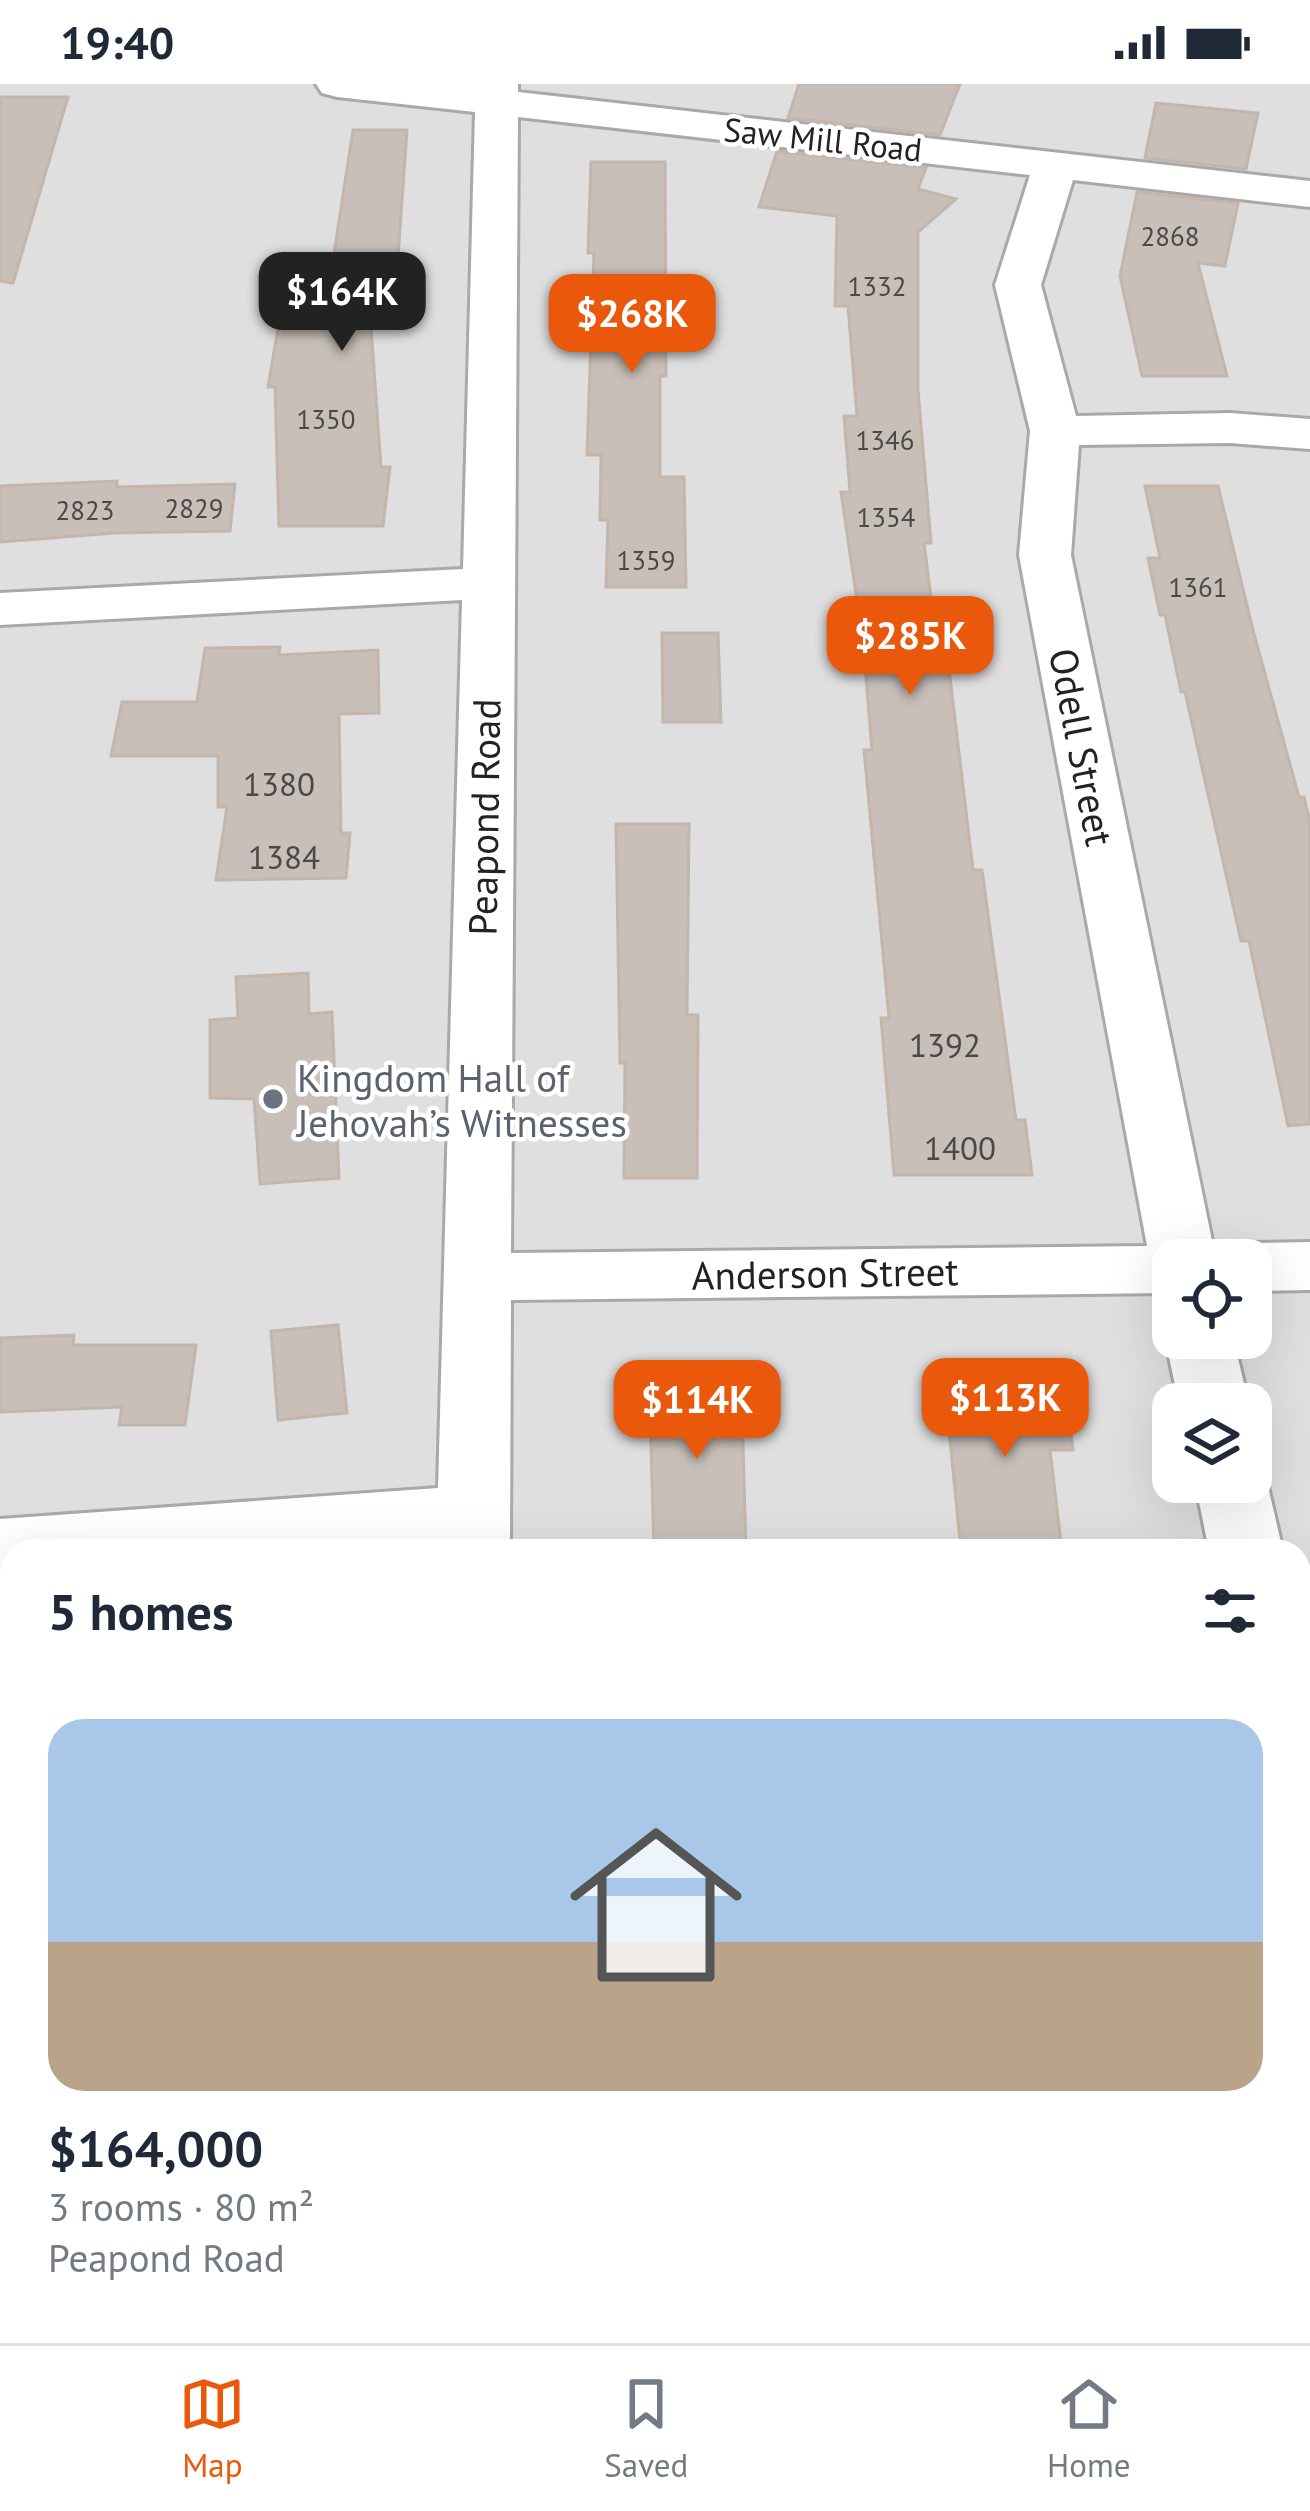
<!DOCTYPE html>
<meta charset="utf-8">
<style>
:root{--surface:#fff;--page:#f2f2f3;--text:#1f2937;--muted:#747a83;--line:#e0e1e3;--accent:#ea580c}
body{margin:0;font-family:"PT Sans",sans-serif;background:var(--page);color:var(--text);height:100vh;display:flex;flex-direction:column;font-size:45px;white-space:nowrap}
*{box-sizing:border-box;margin:0}
p{font-size:39px;color:var(--muted)}
.icon{flex:none;width:66px;height:66px;fill:none;stroke:currentColor;stroke-width:2;stroke-linecap:round;stroke-linejoin:round}
.map{position:relative;flex:1;overflow:hidden}
.sheet{position:absolute;left:0px;top:1455px;width:1311px;height:804px;display:flex;flex-direction:column;background:var(--surface);border-radius:36px 36px 0 0;box-shadow:0 12px 48px #0002}
.sheet>*{flex:none}
.controls{position:absolute;left:1152px;top:1155px;display:grid;gap:24px}
.controls a{display:grid;place-items:center;width:120px;height:120px;border-radius:24px;background:var(--surface);box-shadow:0 12px 48px #0002;font-size:60px}
.price{position:absolute;translate:-50% -102px;padding:0 27px;border-radius:24px;background:var(--accent);color:#fff;font-size:39px;line-height:78px;filter:drop-shadow(0 3px 6px #0008)}
.price::after{content:'';position:absolute;left:50%;top:72px;width:36px;height:27px;margin-left:-18px;background:inherit;clip-path:polygon(0 0,100% 0,50% 100%)}
.price.on{background:#222;color:#fff}
ul{padding:0;list-style:none}
li{display:grid;align-content:center;gap:24px;height:636px;padding:0 48px}
li+li{border-top:3px solid var(--line)}
li span{display:grid;place-items:center;height:372px;border-radius:36px;color:#555}
li>.icon{margin-inline-start:auto}
span .icon{width:216px;height:216px;fill:#fffc;stroke-width:1}
li b{font-size:51px}
h2{display:flex;justify-content:space-between;align-items:center;height:144px;padding:0 48px;font-size:51px}
.status{display:flex;justify-content:space-between;align-items:center;height:84px;padding:0 60px;background:var(--surface);direction:ltr}
.status svg{height:33px;fill:currentColor}
.dock{display:flex;justify-content:space-around;align-items:center;height:168px;border-top:3px solid var(--line);background:var(--surface);font-size:33px;color:var(--muted)}
.dock a{display:grid;justify-items:center;gap:6px}
.dock .on{color:var(--accent)}
.map>svg:first-child{display:block}
</style>
<div class="status"><b>19:40</b><svg viewBox="0 0 49 12"><path d="M0 12V9h3v3zM5 12V6h3v6zM10 12V3h3v9zM15 12V0h3v12zM26 1h20v11H26zM47 4h2v5h-2z"/></svg></div>
<div class="map">
<svg width="1310" height="2259" viewBox="0 0 1310 2259">
<rect width="100%" height="100%" fill="#f2efe9"/>
<path fill="#e0dfdf" fill-rule="evenodd" d="M0 0H1310V2259H0ZM1173 1176H1251V1254H1173ZM1173 1320H1251V1398H1173ZM12 1467H1299V2247H12Z"/>
<path fill="#c7bfb8" stroke="#c4b6ab" stroke-width="3" d="M799 0H960L940 51 788 34Z
M0 13H68L13 199 0 197Z
M1156 19 1258 29 1246 85 1145 74Z
M353 46H407L393 243H371L381 383H390L383 442H279L275 303H268L282 221 327 215Z
M777 67 926 84 918 105 956 115 918 148V306L931 459H924L939 576H948L973 786H982L1016 1036H1025L1032 1091H894L881 934H889L864 666H872L863 558 841 408H850L844 332H857L848 222H835L837 132 759 123Z
M591 78H665L666 292H660V393H684L686 503H606L608 436H600L601 371H587L594 169H588Z
M1137 108 1238 119 1225 182 1198 179 1227 292H1142L1120 192Z
M117 397V403L235 400 230 447 115 449 0 458V402Z
M1145 402H1218L1254 550 1299 713H1304L1310 738V1040L1288 1042 1249 857H1241L1185 608H1181L1165 531H1160L1148 474H1160Z
M662 549H718L721 638H663Z
M280 563 279 571 378 566 379 629 339 630 341 749H350L346 794 216 796 227 723H218V672H111L122 618H197L205 564Z
M616 740H689L687 931H698L697 1094H624L625 979H620Z
M308 889 309 930 332 928 339 1094 260 1100 254 1015 210 1014V936L238 934 236 893Z
M338 1241 347 1329 278 1336 271 1247Z
M74 1251 73 1261H196L185 1341H119L122 1323 0 1328V1254Z
M943 1285H1030L1034 1316H1067L1073 1366H1050L1062 1467H961Z
M649 1290H741L746 1467H654Z"/>
<g fill="none" stroke-linecap="round" stroke-linejoin="round">
<g stroke="#a9a9a9" stroke-width="6">
<path id="minor" d="M316 0H518V8L1310 97V123L1073 96 1041 201 1076 332 1230 329 1310 335V365L1230 359 1079 361 1071 471 1216 1176H1173V1209L511 1216 510 1467H436L437 1459 331 1467H12V1490L0 1491V1435L438 1404 462 516 0 541V509L463 485 475 28 337 13 322 9ZM518 33 1030 91 995 201 1030 347 1019 471 1147 1162 511 1169Z
M1310 1158V1206L1251 1207V1176H1222L1227 1166 1251 1159Z
M1173 1239V1254H1233L1249 1320H1179L1165 1254Z
M1251 1377 1267 1398 1283 1467H1209L1195 1398H1251Z
M1299 1682 1310 1685V1798L1299 1794Z
M12 2213V2247H85L80 2259H0V2217Z
M423 2247H513L514 2259H424Z"/>
</g>
<use href="#minor" fill="#fff" fill-rule="evenodd"/>
</g>
<circle fill="#6b7280" stroke="#fff" stroke-width="4.5" cx="273" cy="1015" r="12"/>
<g text-anchor="middle" dominant-baseline="central" stroke-width="9" stroke-linejoin="round" paint-order="stroke">
<g font-size="27" fill="#4b4948">
<text x="1170" y="152">2868</text>
<text x="877" y="202">1332</text>
<text x="326" y="335">1350</text>
<text x="885" y="356">1346</text>
<text x="194" y="424">2829</text>
<text x="85" y="426">2823</text>
<text x="886" y="433">1354</text>
<text x="646" y="476">1359</text>
<text x="1198" y="503">1361</text>
</g>
<g font-size="33" fill="#222" stroke="#fff">
<text transform="translate(823 55) rotate(6)">Saw Mill Road</text>
</g>
<g font-size="33" fill="#4b4948">
<text x="279" y="699">1380</text>
<text x="284" y="772">1384</text>
<text x="945" y="960">1392</text>
<text x="960" y="1063">1400</text>
</g>
<g font-size="39" fill="#222" stroke="#fff">
<text transform="translate(1082 663) rotate(79)">Odell Street</text>
<text transform="translate(484 733) rotate(-89)">Peapond Road</text>
<text transform="translate(825 1189) rotate(-1)">Anderson Street</text>
</g>
<g font-size="39" fill="#5b616d" stroke="#fff" text-anchor="start">
<text x="297" y="993">Kingdom Hall of<tspan x="297" dy="45">Jehovah’s Witnesses</tspan></text>
</g>
</g>
</svg>
<div class="controls">
<a><svg class="icon" aria-label="locate" viewBox="0 0 24 24"><circle cx="12" cy="12" r="6"/><path d="M12 2v4M12 18v4M2 12h4M18 12h4"/></svg></a>
<a><svg class="icon" aria-label="layers" viewBox="0 0 24 24"><path d="M12 4l9 5-9 5-9-5zM3 14l9 5 9-5"/></svg></a>
</div>
<b class="price on" style="left:342px;top:270px">$164K</b>
<b class="price" style="left:632px;top:292px">$268K</b>
<b class="price" style="left:910px;top:614px">$285K</b>
<b class="price" style="left:1005px;top:1376px">$113K</b>
<b class="price" style="left:697px;top:1378px">$114K</b>
<section class="sheet">
<h2>5 homes<svg class="icon" aria-label="filters" viewBox="0 0 24 24"><path d="M4 7h16M4 17h16"/><circle cx="9" cy="7" r="2"/><circle cx="15" cy="17" r="2"/></svg></h2>
<ul>
<li><span style="background:linear-gradient(#a9c7e8 60%,#b9a48a 0)"><svg class="icon" aria-label="home" viewBox="0 0 24 24"><path d="M3 11l9-7 9 7M6 9v11h12V9"/></svg></span><div><b>$164,000</b><p>3 rooms · 80 m²</p><p>Peapond Road</p></div></li>
</ul>
</section>
</div>
<nav class="dock">
<a class="on"><svg class="icon" aria-label="map" viewBox="0 0 24 24"><path d="M3 6l6-2 6 2 6-2v14l-6 2-6-2-6 2zM9 4v14M15 6v14"/></svg>Map</a>
<a><svg class="icon" aria-label="saved" viewBox="0 0 24 24"><path d="M7 4h10v16l-5-4-5 4z"/></svg>Saved</a>
<a><svg class="icon" aria-label="home" viewBox="0 0 24 24"><path d="M3 11l9-7 9 7M6 9v11h12V9"/></svg>Home</a>
</nav>
